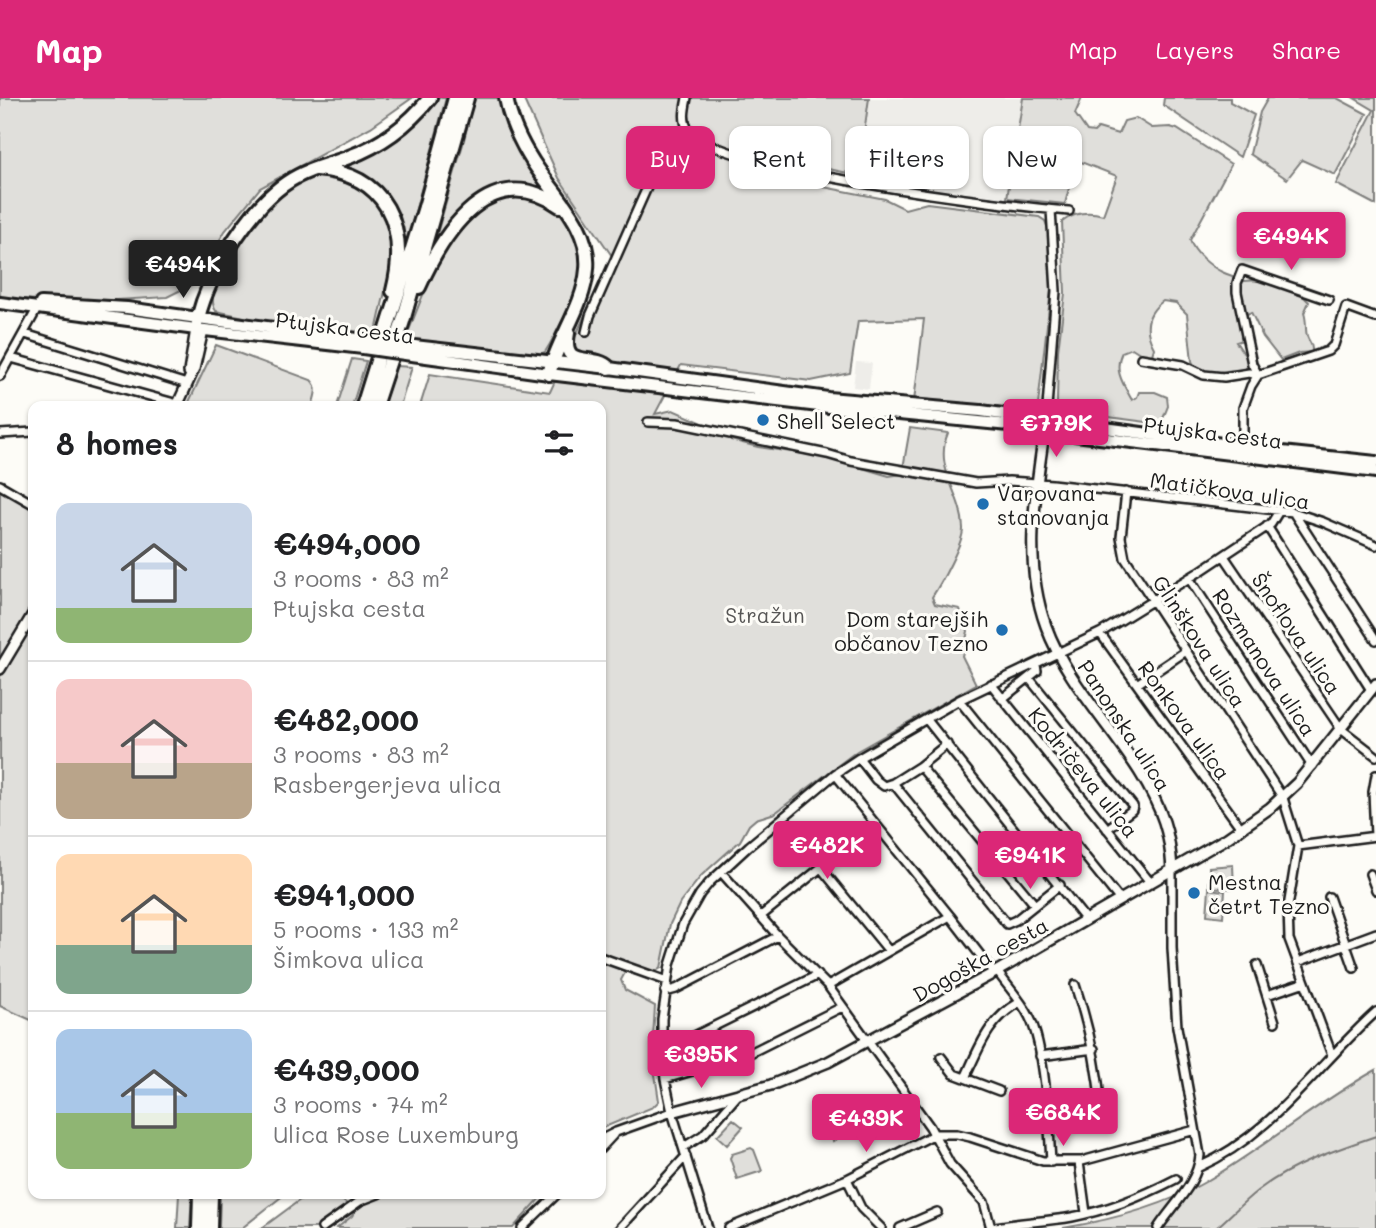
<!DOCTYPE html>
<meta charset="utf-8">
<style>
:root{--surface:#fff;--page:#f6f6f6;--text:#202124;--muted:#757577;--line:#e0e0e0;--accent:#db2777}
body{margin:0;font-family:Mali,sans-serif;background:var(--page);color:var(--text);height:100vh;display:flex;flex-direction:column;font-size:26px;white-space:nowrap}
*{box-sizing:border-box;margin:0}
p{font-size:23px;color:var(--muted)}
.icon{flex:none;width:38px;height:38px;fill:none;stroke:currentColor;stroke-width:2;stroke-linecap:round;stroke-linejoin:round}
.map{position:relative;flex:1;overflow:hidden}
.panel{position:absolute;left:28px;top:303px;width:578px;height:798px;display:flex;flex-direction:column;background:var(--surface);border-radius:14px;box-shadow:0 2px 5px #0004}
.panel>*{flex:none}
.hud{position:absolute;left:626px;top:28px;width:644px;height:63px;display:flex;gap:14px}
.price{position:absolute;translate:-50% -60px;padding:0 16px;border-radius:7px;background:var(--accent);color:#fff;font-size:23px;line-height:46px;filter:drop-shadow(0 2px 4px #0008)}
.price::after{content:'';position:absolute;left:50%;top:42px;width:21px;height:16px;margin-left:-10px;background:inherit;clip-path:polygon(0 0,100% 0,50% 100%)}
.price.selected{background:#222;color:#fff}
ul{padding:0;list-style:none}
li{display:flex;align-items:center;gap:21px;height:175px;padding:0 28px}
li+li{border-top:2px solid var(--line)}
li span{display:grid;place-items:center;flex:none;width:196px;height:140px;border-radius:14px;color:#555}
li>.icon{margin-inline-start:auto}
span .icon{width:84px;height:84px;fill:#fffc;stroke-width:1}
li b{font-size:30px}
h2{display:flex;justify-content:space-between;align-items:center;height:84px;padding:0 28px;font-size:30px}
.pill{padding:0 24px;border-radius:14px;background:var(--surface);box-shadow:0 2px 5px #0004;font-size:24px;line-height:63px}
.pill.selected{background:var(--accent);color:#fff}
header{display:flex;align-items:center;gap:42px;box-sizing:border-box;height:98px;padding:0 35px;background:var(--accent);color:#fff}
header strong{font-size:33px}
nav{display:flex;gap:38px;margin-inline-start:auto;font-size:24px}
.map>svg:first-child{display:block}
</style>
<header>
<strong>Map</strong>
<nav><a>Map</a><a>Layers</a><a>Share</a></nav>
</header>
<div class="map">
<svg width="1376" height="1130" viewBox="0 0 1376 1130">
<rect width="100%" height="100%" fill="#fdfcf7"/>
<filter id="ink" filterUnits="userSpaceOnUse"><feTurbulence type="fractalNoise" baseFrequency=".0143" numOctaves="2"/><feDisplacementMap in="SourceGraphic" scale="14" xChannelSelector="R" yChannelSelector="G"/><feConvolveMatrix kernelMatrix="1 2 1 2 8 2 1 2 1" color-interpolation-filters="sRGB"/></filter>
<g filter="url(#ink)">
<path fill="#eeede9" d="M869 0H1023L1007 100 858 80Z
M856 264 872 265 869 291 853 289Z"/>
<path fill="#e0dfdb" stroke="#7e7e7c" stroke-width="2" d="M0 0H412L371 29 260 90 225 133 195 185 167 199 100 203 0 201Z
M434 0H446L404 155 391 110 328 69 364 56Z
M474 0H503L556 103 494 93 431 156 463 46Z
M523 0H869L858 77 774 60 767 78 885 101 905 111 927 105 1039 119 1045 123 1048 131 1051 191 1038 307 1031 312 914 303 924 221 858 223 850 275 811 283 681 267 655 316 673 312 721 333 731 342 758 349 825 359 889 378 902 376 910 330 948 335C933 371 962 394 963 430 964 444 940 487 932 499L935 506 960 511 968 533 962 558 976 586 857 653 775 715 756 721 749 727 740 743 702 777 680 805 670 826 661 870 654 874 627 871 621 882 625 892 655 908 652 956 659 1003 653 1009 600 1031V308H420L430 276 550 294 612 158 559 80Z
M1023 0H1082L1075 16 1087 33 1094 34 1098 30 1118 36 1124 23 1136 20 1152 30 1170 29 1177 31 1231 66 1190 142C1194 155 1210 168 1222 174 1230 178 1236 178 1244 183 1262 180 1297 190 1309 204L1304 215C1307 223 1305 231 1307 238 1309 245 1313 245 1312 254L1299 255 1281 262 1263 239 1251 214 1239 220 1243 242 1236 244 1250 265 1243 274C1238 273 1231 272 1226 273 1211 275 1199 281 1192 263L1187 216 1176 205 1163 203C1145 216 1144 232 1154 250L1152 257H1143L1132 250 1122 254C1113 272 1123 286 1132 302L1137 299 1139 294H1155L1167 299 1168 308 1162 323 1154 325 1063 313 1057 306 1058 253 1065 195 1062 124C1074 115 1089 113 1103 117L1117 78 1076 62 1065 106 1007 100Z
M1164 0H1230V4L1254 17 1240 59 1163 7Z
M1268 0H1337L1367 16 1335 77 1302 62 1287 81 1250 56 1260 14Z
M1354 0H1376V107L1336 86 1374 12Z
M327 76 359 85 385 111 394 147 391 167 375 238 301 231 216 213C197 188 271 97 295 84 304 79 317 77 327 76Z
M518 96C530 99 544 102 555 107 574 117 583 149 583 170 583 185 554 240 545 254L535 258 405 242C423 199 442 134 482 107 491 100 507 99 518 96Z
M216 247 311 282C319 290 315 298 312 308H187Z
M352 261 366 263 352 308H337Z
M396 268 412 269 400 308H383Z
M0 392 33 411V923L0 908Z
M1233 767 1234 791 1209 789V769Z
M1209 791 1225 793 1223 819 1207 817Z
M1376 972V1130H1063C1111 1122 1163 1109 1205 1084 1264 1050 1316 1005 1376 972Z
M838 1012 850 1033 833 1043 824 1020Z
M733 1021 743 1029 727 1047 717 1038Z
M751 1050 754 1052 762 1073 737 1081 730 1060 732 1056Z
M179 1096H192L190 1130H177Z
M220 1096H285L242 1130H219Z
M308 1096H335L348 1107 316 1130H262Z
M347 1096H544L513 1130H337L352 1118 358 1108Z"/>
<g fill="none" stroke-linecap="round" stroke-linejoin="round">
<path stroke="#797876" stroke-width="2" d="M1216 1130C1230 1118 1243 1104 1257 1093 1292 1066 1335 1052 1376 1038"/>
<g stroke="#1c1c1c" stroke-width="12">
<path id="minor" d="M687 0C685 10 682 22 688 31 716 73 1009 108 1069 113
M586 234 590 218 665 49 671 41 689 32
M25 236 187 286
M11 260 178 306
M1141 260 1183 267 1204 277 1224 279 1249 275 1258 277
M1258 277 1252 266 1237 194V185L1242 172 1329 202
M0 278 37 211
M1046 322 1056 193 1051 112
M648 324 677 325 827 356 851 363 976 385 1009 383 1052 386 1293 414 1323 424 1376 447
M0 336 33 334
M1243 336V310L1251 288 1258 277 1328 253 1334 247 1346 209 1376 220
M0 387 33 406
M1126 394 1121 439 1125 460 1283 700 1298 748 1288 809 1289 841 1332 957
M1293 414 1376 542
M1267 428 1371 592
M1224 458 1341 631 1376 658
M1189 480 1312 668
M1100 535 1241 730
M1029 580 1133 708 1132 712 1107 731
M991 586 1150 784
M1137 586 1186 553
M1002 601 1037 573 1036 567
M959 602 1120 802
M927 622 1086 822
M859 660 876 682 884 688 893 685 920 668 1035 807
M920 668 947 646
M835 676 950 818 994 875
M893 685 1007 826 1016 822 1060 787
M1375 738 1373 694 1376 677
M1298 748 1376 738
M821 770 889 853
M721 774 778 838 828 888 930 1029 950 1066 984 1104 991 1130
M1370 776 1376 792
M1329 799 1354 870
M761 818 875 726
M600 859 667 883
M1298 864 1376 835
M1257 867 1275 924
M997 873C1007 888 1021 902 1029 918 1045 948 1049 1028 1051 1064
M1075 887C1089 928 1097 967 1101 1010
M828 888 950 818
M665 894 676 891 778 838
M1267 897 1305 884
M662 954 818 877
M1040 958 1094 951
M941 959 954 976 999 993
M965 980C980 948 988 922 1020 904
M665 981 744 958 842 909
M600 1042 616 1034 672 1014
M684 1049 703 1037 737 998
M600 1051 613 1037
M1079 1064 1086 1115
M1199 1069C1272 1037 1318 966 1376 914
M847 1081 861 1110 881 1130
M322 1130 360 1103 378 1096
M522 1130 557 1096
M620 1130 686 1058
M708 1130 672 1014 665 981 662 954V921L670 867 683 826 700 796 710 784 749 748 835 676 859 660 959 602 1100 535 1199 474 1271 426 1279 413
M729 1130 847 1081 935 1036H957L970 1039 1043 1063H1082L1195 1032
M900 1130 937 1114
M990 1130C1017 1124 1045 1124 1072 1119 1110 1112 1143 1098 1176 1081
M1158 1130C1173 1107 1198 1085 1200 1057L1177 929 1172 850V771"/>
</g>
<g stroke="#1c1c1c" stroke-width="14">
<path id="tertiary" d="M189 274 196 231
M177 308 194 271 203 232
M1045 327C1036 395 1022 462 1046 528 1072 600 1141 654 1164 724 1169 739 1171 755 1172 771
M0 571 33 516
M672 1014 771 987 828 964 994 875 1227 740 1270 710 1297 685 1376 586"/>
</g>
<g stroke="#1c1c1c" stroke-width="16">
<path id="secondary" d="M0 205 196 231
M41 205 127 210 198 220"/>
</g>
<g stroke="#1c1c1c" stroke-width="16">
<path id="primary" d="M414 248 609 270 828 300 981 313 1282 354 1376 364
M363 250 196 231 198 220 365 242
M412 257 549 276 819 308 1009 327 1067 336 1376 374"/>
</g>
<g stroke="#1c1c1c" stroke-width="18">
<path id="motorway" d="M506 0C510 22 521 45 533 64 554 97 591 129 587 171 584 209 558 240 549 276
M316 71C387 76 409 129 393 193
M419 189C444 133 491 60 560 108
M198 220C210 173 253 101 298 78 315 69 332 66 349 59 382 47 408 27 430 0
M568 235C561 273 593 254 609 270
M363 308 425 109 455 0
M375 308 403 223 467 0
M199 1130 200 1096
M210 1130 211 1096"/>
</g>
<use href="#minor" stroke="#fdfcf7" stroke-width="7"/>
<use href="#tertiary" stroke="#fdfcf7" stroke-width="9"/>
<use href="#secondary" stroke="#fdfcf7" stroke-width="10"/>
<use href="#primary" stroke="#fdfcf7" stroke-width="10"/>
<use href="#motorway" stroke="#fdfcf7" stroke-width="12"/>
<g stroke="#1c1c1c" stroke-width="16" stroke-linecap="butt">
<path id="primary-bridge" d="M365 242 414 248
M363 250 412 257"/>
</g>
<use href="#primary-bridge" stroke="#fdfcf7" stroke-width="10"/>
</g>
</g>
<g fill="#1f6fb2" stroke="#fdfcf7" stroke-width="2.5">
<circle cx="763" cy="322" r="7"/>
<circle cx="983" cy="406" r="7"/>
<circle cx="1002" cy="532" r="7"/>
<circle cx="1194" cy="795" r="7"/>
</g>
<g text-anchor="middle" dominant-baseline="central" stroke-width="6" stroke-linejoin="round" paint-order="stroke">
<g font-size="21" fill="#1c1c1c" stroke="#fdfcf7">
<text transform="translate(345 229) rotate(7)">Ptujska cesta</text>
<text transform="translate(1213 334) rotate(7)">Ptujska cesta</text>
<text transform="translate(1230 392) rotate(8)">Matičkova ulica</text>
<text transform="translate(1297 535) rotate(56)">Šnoflova ulica</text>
<text transform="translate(1200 543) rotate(57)">Glinškova ulica</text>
<text transform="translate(1265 564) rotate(57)">Rozmanova ulica</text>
<text transform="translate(1185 622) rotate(54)">Ronkova ulica</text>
<text transform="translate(1125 627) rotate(57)">Panonska ulica</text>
<text transform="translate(1084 674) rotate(51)">Kodričeva ulica</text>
<text transform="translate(980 861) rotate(-29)">Dogoška cesta</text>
</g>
<g font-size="21" fill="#1c1c1c" stroke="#fdfcf7" text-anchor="start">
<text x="777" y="322">Shell Select</text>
<text x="997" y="394">Varovana<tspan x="997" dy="24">stanovanja</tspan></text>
<text x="988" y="520" text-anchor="end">Dom starejših<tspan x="988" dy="24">občanov Tezno</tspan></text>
<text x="1208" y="783">Mestna<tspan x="1208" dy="24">četrt Tezno</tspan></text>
</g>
<g font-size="21" fill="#575655" stroke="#fdfcf7">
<text x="765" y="516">Stražun</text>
</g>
</g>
</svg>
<b class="price" style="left:1291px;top:174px">€494K</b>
<b class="price selected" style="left:183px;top:202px">€494K</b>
<b class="price" style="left:1056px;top:361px">€779K</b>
<b class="price" style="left:827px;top:783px">€482K</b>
<b class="price" style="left:1030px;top:793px">€941K</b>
<b class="price" style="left:701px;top:992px">€395K</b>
<b class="price" style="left:1063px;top:1050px">€684K</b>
<b class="price" style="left:866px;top:1056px">€439K</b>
<div class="hud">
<a class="pill selected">Buy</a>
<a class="pill">Rent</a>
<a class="pill">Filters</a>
<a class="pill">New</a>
</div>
<section class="panel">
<h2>8 homes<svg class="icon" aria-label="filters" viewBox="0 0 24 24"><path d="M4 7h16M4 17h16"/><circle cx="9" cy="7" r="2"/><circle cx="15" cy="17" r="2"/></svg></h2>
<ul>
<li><span style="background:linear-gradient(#c9d6e8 75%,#8fb573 0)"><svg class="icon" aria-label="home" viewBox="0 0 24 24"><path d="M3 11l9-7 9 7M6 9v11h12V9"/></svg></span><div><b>€494,000</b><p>3 rooms · 83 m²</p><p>Ptujska cesta</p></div></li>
<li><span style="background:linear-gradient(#f6c9c9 60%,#b9a48a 0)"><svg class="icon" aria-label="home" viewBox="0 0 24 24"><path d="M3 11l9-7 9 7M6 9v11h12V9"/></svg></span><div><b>€482,000</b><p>3 rooms · 83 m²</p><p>Rasbergerjeva ulica</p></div></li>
<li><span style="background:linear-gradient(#ffd9b3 65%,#7fa58c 0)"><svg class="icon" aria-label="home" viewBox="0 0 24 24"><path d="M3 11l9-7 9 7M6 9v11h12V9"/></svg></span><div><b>€941,000</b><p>5 rooms · 133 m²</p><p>Šimkova ulica</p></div></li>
<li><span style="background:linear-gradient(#a9c7e8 60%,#8fb573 0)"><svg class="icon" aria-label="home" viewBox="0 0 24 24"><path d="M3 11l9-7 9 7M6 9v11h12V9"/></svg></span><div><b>€439,000</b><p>3 rooms · 74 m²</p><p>Ulica Rose Luxemburg</p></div></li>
</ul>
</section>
</div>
